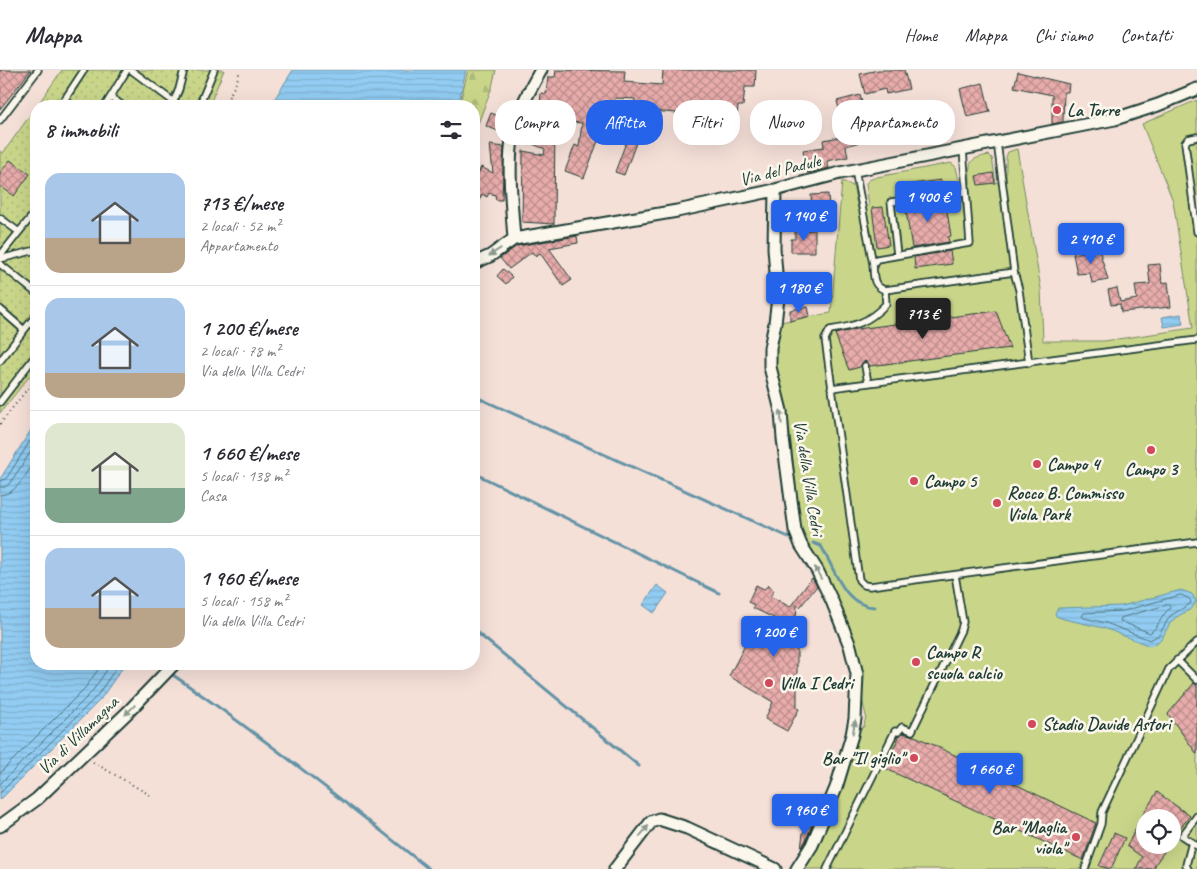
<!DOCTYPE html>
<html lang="it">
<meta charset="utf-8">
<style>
:root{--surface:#fff;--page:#f2f2f3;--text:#2b2b33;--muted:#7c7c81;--line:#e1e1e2;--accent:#2563eb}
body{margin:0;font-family:Caveat,sans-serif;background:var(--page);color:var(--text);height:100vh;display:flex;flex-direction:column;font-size:19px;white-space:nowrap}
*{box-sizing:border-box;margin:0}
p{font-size:16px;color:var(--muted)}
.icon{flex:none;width:28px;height:28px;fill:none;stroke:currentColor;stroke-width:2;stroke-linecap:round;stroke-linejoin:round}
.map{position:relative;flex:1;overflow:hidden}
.side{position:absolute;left:30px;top:30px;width:450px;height:570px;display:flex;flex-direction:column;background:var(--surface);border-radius:20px;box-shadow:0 5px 20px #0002}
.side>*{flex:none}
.banner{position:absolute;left:495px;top:30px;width:475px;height:45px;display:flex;gap:10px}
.fabs{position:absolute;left:1136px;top:739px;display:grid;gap:10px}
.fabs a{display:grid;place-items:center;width:45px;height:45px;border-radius:50%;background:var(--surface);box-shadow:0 5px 20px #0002;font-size:25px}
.price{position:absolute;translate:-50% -42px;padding:0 11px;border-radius:5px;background:var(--accent);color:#fff;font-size:16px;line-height:32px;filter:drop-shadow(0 1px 2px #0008)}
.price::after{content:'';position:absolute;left:50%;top:30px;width:15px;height:11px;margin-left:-8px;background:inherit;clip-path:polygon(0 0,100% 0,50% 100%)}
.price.selected{background:#222;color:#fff}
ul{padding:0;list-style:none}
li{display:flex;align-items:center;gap:15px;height:125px;padding:0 15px}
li+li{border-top:1px solid var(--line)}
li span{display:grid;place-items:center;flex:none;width:140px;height:100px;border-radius:15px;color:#555}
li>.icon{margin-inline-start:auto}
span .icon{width:60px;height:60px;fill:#fffc;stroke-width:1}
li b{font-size:21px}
h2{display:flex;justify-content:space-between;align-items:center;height:60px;padding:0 15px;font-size:21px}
.tag{padding:0 18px;border-radius:20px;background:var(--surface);box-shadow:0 5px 20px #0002;font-size:18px;line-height:45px}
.tag.selected{background:var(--accent);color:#fff}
header{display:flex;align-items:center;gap:30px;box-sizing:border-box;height:70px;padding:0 25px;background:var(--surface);border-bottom:1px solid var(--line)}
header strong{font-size:24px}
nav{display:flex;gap:28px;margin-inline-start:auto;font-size:18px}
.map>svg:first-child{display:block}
</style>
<header>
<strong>Mappa</strong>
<nav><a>Home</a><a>Mappa</a><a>Chi siamo</a><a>Contatti</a></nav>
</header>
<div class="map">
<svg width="1197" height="799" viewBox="0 0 1197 799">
<defs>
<pattern id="forest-firs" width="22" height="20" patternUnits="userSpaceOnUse" patternTransform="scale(1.25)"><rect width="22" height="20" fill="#c9d68a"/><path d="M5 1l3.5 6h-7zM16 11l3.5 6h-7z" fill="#acb978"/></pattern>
<pattern id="park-dots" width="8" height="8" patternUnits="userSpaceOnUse" patternTransform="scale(1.25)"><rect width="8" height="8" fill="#c9d68a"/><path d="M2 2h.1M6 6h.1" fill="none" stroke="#acb978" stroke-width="1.8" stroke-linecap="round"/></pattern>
<pattern id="water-rules" width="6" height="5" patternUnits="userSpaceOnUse" patternTransform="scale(1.25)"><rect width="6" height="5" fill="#92ccf2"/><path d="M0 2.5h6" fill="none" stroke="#7db0d0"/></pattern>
<pattern id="building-cross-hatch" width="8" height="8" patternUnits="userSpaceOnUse" patternTransform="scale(1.25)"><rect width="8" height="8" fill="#e8acab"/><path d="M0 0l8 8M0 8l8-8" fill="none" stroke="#bb8d8c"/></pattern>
</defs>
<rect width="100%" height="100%" fill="#f5e0d8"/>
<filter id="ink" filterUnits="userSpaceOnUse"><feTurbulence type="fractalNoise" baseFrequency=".02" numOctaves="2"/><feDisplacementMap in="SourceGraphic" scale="10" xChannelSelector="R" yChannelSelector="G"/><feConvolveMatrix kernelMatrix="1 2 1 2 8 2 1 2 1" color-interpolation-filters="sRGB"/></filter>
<g filter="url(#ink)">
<path fill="url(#forest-firs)" stroke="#748a5f" d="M468 0H496L492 17 474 64V36H459Z"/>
<path fill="url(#park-dots)" stroke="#748a5f" d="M62 0H224L209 36H37Z
M36 37V298L0 343V81L3 83Z"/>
<path fill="#c9d68a" stroke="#748a5f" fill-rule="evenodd" d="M1197 30V799H801L855 666 864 656 866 646 860 620 857 587 805 472 800 453 788 347 775 295 776 272 780 252 831 243 842 111 853 116 858 139 869 136 866 113 869 110 877 107 951 93 956 97 960 115 970 114C970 93 966 89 989 85L992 88 996 113 1006 111V87L1008 82 1017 79 1041 219 1043 271H1104L1193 258 1173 131 1142 54ZM1145 748H1172V775H1145Z"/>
<path fill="url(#water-rules)" stroke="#6493a6" d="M293 0H466L458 36H270Z
M1181 244 1183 254 1164 257 1162 247Z
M36 352V594H125L100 630 0 730V409Z
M657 515 668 523 654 543 643 535Z
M1181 520 1192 524 1196 531C1192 543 1181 542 1173 550 1163 561 1167 569 1150 576L1104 558 1064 549 1056 546 1055 543 1058 538 1122 536Z"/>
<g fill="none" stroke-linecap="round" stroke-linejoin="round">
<path stroke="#4d7680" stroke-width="1" d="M0 411 6 409 36 362
M0 417H5L10 413 36 374
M0 425C18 424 27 402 36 389
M1181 525 1188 528 1191 531 1190 534 1170 546 1159 565 1150 570 1106 553 1084 548 1082 546 1084 543 1123 541Z
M1168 535 1170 536V538C1161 545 1159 557 1150 563L1120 551 1121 548Z
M0 703 85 618 102 594
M0 714 91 623 111 594
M0 723 96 627 119 594"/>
<path stroke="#6493a6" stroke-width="3" d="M474 326 793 469
M474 403 719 523
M813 473 821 476C835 499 843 536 875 537
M474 560 639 696
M157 594C251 658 340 728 429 799"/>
</g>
<path fill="url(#building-cross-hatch)" stroke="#1f3d34" d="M0 0H31L0 39Z
M556 0 625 1 624 12 662 15 663 0H756L755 17H745L743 36H738L737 47 648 41 624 105 615 102 638 40 634 39 635 29 615 28 614 43H611L610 56 605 55 603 72 598 71 584 108 565 101 575 75 579 77 582 53 555 51 554 154 522 152 523 81 544 85 545 79 523 70 524 54H530L531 34 540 35 541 23 546 24 548 7H555Z
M878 0H904L909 19 886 24 885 19 865 24 860 4Z
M1018 2 1069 14 1068 22H1064L1063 52 1052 54V25L1014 17Z
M983 13 990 42 967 47 960 19Z
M860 25 866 48 871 47 876 68 846 76 848 87 827 91 829 98 807 103 803 80 824 77 823 70 846 66 837 31Z
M491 43 509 50 505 64 486 56Z
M490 75 504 77 502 130H496L495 125 489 123 487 127 482 124 474 143V114L481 97 493 103Z
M10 90 30 104 14 126 0 116V103Z
M993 103 995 113 978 115 976 106Z
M941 110 943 120 904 125 903 115Z
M828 124 830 152 813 153 811 125Z
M945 129 951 166 948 167 949 172 912 178 905 135Z
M883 137 889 175 877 177 872 138Z
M815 160V182H791V169H795V161Z
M577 166 578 173 549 178 572 210 563 216 540 183 535 186 532 182 509 199 500 188 517 176Z
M1099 179 1108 210 1092 213 1090 203 1077 204 1073 184Z
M950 181 952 194 915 199 914 187Z
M1160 194 1162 213 1168 212 1171 237 1121 242 1120 234 1111 235 1108 220 1117 218 1120 232 1137 229 1135 215 1150 214 1148 195Z
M503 199 512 207 506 214 497 206Z
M808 237 810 246 790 251V240Z
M996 241 1010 278 870 296 868 293 865 291 862 293 860 297 849 300 835 264 857 259Z
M812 508 817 516 800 537 797 535 795 563H797V638L799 639 787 661 765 649 773 632 729 606 752 562 782 577V552L753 538 754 535 748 532 756 515 764 519 769 515 774 521 770 526 790 537Z
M1194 613 1197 615V684L1168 644Z
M903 663 917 667 1096 753 1083 790 884 698 899 667Z
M1157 722 1190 746 1172 768V748H1145V775H1169L1156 793 1154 799H1136L1142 787 1127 776 1141 748Z
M812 755 805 772 801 779 803 762Z
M1114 763 1125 768 1111 799 1099 796Z"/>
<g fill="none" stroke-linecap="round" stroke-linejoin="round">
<g stroke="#1f3d34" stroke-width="9">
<path id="lane" d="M131 0 174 32
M111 27 123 36
M72 36 65 29 84 0
M105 36 127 0
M172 36 179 19 184 0
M199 36 214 0
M0 50 38 0
M1197 67 1188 69 1185 73 1197 162
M997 72 1014 202 885 220 886 234C868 253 855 256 830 260L825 269 859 510 864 515 870 516 1197 472
M855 100 873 194
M0 148 19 162 36 141
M897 185 891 132 965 121
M0 186 19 162
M0 189 36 180
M0 194 36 223
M1014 202 1019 220 1029 293
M885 220C872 216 874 206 873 194L877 189 970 173 963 79
M0 239 24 260
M0 291 36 245
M865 296 868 313
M831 318 1197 270
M0 332 36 285
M1177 590 1197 610
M1197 746 1182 766 1197 776
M827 799 895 661 898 662 902 657 912 661 961 560 963 552 955 505
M1085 799 1101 754 1102 742 1169 599 1197 572
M1188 799 1186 795 1192 772"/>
</g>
<g stroke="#1f3d34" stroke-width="15">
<path id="street" d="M775 120 774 178 778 228 775 253 770 278V297L781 341 783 369 795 460 801 475 817 500 832 531 850 576 857 604 855 649 852 665 836 718 812 775 797 799
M514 169C512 139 507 93 513 64 518 41 529 21 541 0
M474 193 490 186 514 169 677 141 775 120 840 103 1115 49 1158 35 1197 19
M0 756 37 729 128 642 174 594
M615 799 651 752 659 749 687 758 775 799"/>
</g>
<path stroke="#1f3d34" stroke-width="2" stroke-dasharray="1 4" stroke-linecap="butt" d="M224 36 237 11 240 0
M0 354 36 308
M93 692 150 725"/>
<use href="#lane" stroke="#fbf7ec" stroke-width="5.5"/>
<use href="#street" stroke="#fbf7ec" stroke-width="11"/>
</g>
<defs><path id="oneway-solid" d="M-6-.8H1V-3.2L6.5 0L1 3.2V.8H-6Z" transform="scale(1.25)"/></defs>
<g fill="#8d9a90">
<use href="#oneway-solid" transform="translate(495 182) rotate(147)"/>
<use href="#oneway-solid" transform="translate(781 347) rotate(-95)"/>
<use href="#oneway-solid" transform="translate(818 503) rotate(-118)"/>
<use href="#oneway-solid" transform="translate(130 640) rotate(135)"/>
<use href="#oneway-solid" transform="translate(854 657) rotate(-79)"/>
<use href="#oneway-solid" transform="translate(644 761) rotate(-51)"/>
</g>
</g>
<g fill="#d1495b" stroke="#fbf7ec" stroke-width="2">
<circle cx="1057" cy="40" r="5"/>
<circle cx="1151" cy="380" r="5"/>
<circle cx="1037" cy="394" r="5"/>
<circle cx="914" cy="411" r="5"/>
<circle cx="997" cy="433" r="5"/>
<circle cx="916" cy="592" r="5"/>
<circle cx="769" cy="613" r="5"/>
<circle cx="1032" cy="654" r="5"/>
<circle cx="914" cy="688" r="5"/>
<circle cx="1076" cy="767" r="5"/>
</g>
<g text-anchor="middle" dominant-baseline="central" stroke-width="5" stroke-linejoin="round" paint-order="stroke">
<g font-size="18" font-weight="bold" fill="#1f3d34" stroke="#fbf7ec" text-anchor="start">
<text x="1067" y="40">La Torre</text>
<text x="1047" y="394">Campo 4</text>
<text x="1151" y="399" text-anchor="middle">Campo 3</text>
<text x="924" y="411">Campo 5</text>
<text x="1007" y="423">Rocco B. Commisso<tspan x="1007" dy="21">Viola Park</tspan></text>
<text x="926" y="582">Campo R<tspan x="926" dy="21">scuola calcio</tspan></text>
<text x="779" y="613">Villa I Cedri</text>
<text x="1042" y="654">Stadio Davide Astori</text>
<text x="904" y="688" text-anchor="end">Bar "Il giglio"</text>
<text x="1066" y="757" text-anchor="end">Bar "Maglia<tspan x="1066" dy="21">viola"</tspan></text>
</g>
<g font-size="18" fill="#1f3d34" stroke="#fbf7ec">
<text transform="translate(780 100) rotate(-14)">Via del Padule</text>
<text transform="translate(809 408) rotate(81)">Via della Villa Cedri</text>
<text transform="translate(78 665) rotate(-44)">Via di Villamagna</text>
</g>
</g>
</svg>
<div class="fabs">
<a><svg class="icon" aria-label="locate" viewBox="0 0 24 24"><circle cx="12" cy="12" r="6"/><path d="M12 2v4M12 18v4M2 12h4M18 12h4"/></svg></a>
</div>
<b class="price" style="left:928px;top:153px">1 400 €</b>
<b class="price" style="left:804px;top:172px">1 140 €</b>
<b class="price" style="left:1091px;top:195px">2 410 €</b>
<b class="price" style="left:799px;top:244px">1 180 €</b>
<b class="price selected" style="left:923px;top:270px">713 €</b>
<b class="price" style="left:774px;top:588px">1 200 €</b>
<b class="price" style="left:990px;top:725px">1 660 €</b>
<b class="price" style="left:805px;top:766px">1 960 €</b>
<div class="banner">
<a class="tag">Compra</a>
<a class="tag selected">Affitta</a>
<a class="tag">Filtri</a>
<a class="tag">Nuovo</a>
<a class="tag">Appartamento</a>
</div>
<section class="side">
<h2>8 immobili<svg class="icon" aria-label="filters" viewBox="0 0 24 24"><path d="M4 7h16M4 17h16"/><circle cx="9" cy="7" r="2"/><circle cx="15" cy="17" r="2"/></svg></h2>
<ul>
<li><span style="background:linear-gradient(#a9c7e8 65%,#b9a48a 0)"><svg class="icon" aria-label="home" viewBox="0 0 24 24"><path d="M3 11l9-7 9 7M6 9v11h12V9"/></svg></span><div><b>713 €/mese</b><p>2 locali · 52 m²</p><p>Appartamento</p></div></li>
<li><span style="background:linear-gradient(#a9c7e8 75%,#b9a48a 0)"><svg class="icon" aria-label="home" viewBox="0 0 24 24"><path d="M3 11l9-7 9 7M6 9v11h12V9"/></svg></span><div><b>1 200 €/mese</b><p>2 locali · 78 m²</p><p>Via della Villa Cedri</p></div></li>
<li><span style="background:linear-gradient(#dfe7d0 65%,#7fa58c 0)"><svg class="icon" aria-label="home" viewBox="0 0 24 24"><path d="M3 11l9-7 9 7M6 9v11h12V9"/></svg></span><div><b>1 660 €/mese</b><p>5 locali · 138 m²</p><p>Casa</p></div></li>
<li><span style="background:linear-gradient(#a9c7e8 60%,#b9a48a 0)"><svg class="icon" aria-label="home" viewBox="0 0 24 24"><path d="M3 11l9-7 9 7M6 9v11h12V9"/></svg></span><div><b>1 960 €/mese</b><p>5 locali · 158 m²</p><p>Via della Villa Cedri</p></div></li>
</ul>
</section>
</div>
